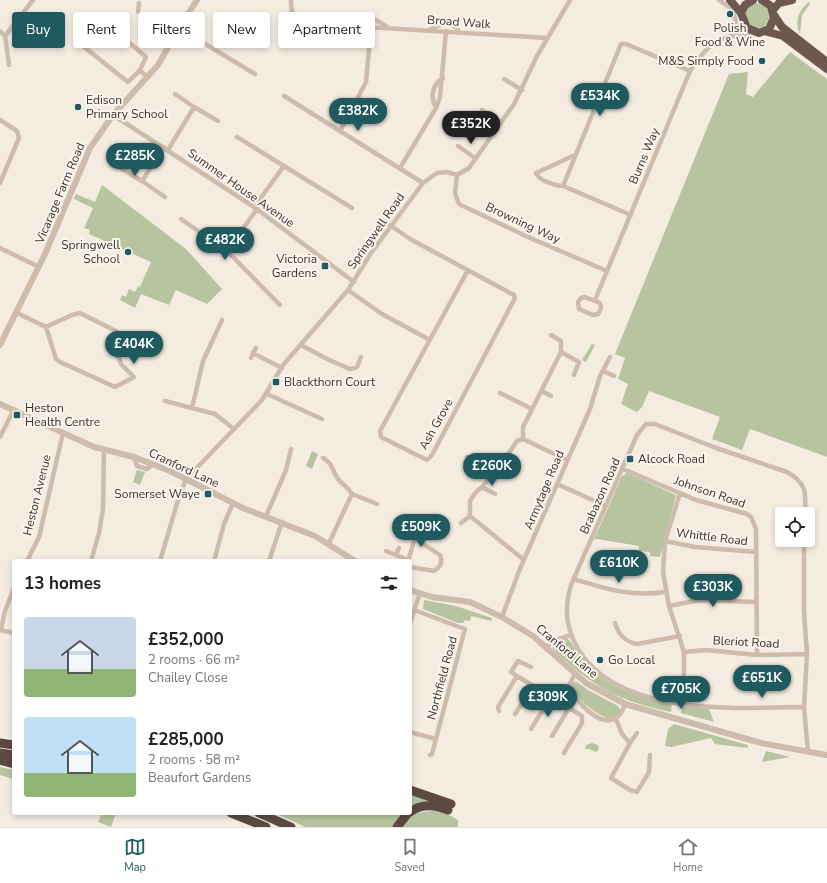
<!DOCTYPE html>
<meta charset="utf-8">
<style>
:root{--surface:#fff;--page:#f2f2f2;--text:#202124;--muted:#757577;--line:#e0e0e0;--accent:#1f5a5e}
body{margin:0;font-family:"Nunito Sans",sans-serif;background:var(--page);color:var(--text);height:100vh;display:flex;flex-direction:column;font-size:15px;white-space:nowrap}
*{box-sizing:border-box;margin:0}
p{font-size:13px;color:var(--muted)}
.icon{flex:none;width:22px;height:22px;fill:none;stroke:currentColor;stroke-width:2;stroke-linecap:round;stroke-linejoin:round}
.map{position:relative;flex:1;overflow:hidden}
.panel{position:absolute;left:12px;top:559px;width:400px;height:256px;display:flex;flex-direction:column;background:var(--surface);border-radius:4px;box-shadow:0 2px 6px #0003}
.panel>*{flex:none}
.banner{position:absolute;left:12px;top:12px;width:400px;height:36px;display:flex;gap:8px}
.controls{position:absolute;left:775px;top:507px;display:grid;gap:8px}
.controls a{display:grid;place-items:center;width:40px;height:40px;border-radius:4px;background:var(--surface);box-shadow:0 2px 6px #0003;font-size:20px}
.price{position:absolute;translate:-50% -34px;padding:0 9px;border-radius:14px;background:var(--accent);color:#fff;font-size:13px;line-height:26px;filter:drop-shadow(0 1px 2px #0008)}
.price::after{content:'';position:absolute;left:50%;top:24px;width:12px;height:9px;margin-left:-6px;background:inherit;clip-path:polygon(0 0,100% 0,50% 100%)}
.price.active{background:#222;color:#fff}
ul{padding:0;list-style:none}
li{display:flex;align-items:center;gap:12px;height:100px;padding:0 12px}
li span{display:grid;place-items:center;flex:none;width:112px;height:80px;border-radius:4px;color:#555}
li>.icon{margin-inline-start:auto}
span .icon{width:48px;height:48px;fill:#fffc;stroke-width:1}
li b{font-size:17px}
h2{display:flex;justify-content:space-between;align-items:center;height:48px;padding:0 12px;font-size:17px}
.pill{padding:0 14px;border-radius:4px;background:var(--surface);box-shadow:0 2px 6px #0003;font-size:14px;line-height:36px}
.pill.active{background:var(--accent);color:#fff}
.tab-bar{display:flex;justify-content:space-around;align-items:center;height:56px;border-top:1px solid var(--line);background:var(--surface);font-size:11px;color:var(--muted)}
.tab-bar a{display:grid;justify-items:center;gap:2px}
.tab-bar .active{color:var(--accent)}
.map>svg:first-child{display:block}
</style>
<div class="map">
<svg width="827" height="827" viewBox="0 0 827 827">
<rect width="100%" height="100%" fill="#f4ebe1"/>
<path fill="#b8c4a0" d="M809 2 810 4 802 15 800 34C794 22 799 9 809 2Z
M760 3 768 8 770 17 765 26 757 29 750 26 745 14 748 4Z
M790 52 827 79V457L750 429 742 450 712 439 720 417 649 391 642 407 637 412 621 404 628 384 618 379 625 358 615 354 729 74 748 72 746 94 753 97Z
M102 185 186 249 222 289 207 304 176 290 169 305 141 294 135 308 120 300 122 295 126 297 129 289 135 292 138 286 140 287 151 262 89 234 90 230 84 228 93 208 74 199 76 194 95 202Z
M592 344 595 345 586 362 582 360Z
M312 451 318 454 312 469 306 466Z
M137 470 145 472 140 485 133 482Z
M627 473 676 495 660 557 650 556V552L639 551V546L597 539 594 540 622 476Z
M424 600 456 606 492 618 491 621 471 616 470 621 465 620 463 623H458L423 609Z
M566 638C572 640 580 659 586 665 610 689 640 697 672 704L671 712C618 701 591 686 552 648L553 644Z
M572 681 577 682 588 690 618 706 620 709V712L611 719C598 717 569 695 572 681Z
M682 706 709 709 714 722 681 713Z
M674 724 748 745V748L715 744 711 738 671 747 665 746 668 729Z
M592 743 598 745 599 749 596 752 589 749H585L586 745Z
M766 751 790 757 762 762Z
M0 767 14 770V779L0 775Z
M410 793 440 802 410 808Z
M440 810 458 820V827H402L413 813Z
M102 813H116L111 827 98 822Z
M275 813H404L394 827H305Z"/>
<g fill="none" stroke-linecap="round" stroke-linejoin="round">
<path stroke="#cdbbac" stroke-width="4.5" d="M291 0C291 12 292 16 302 23L547 38
M719 0 733 10 737 27 746 36
M139 3 138 12 143 17 152 18 175 34
M291 12 288 17V25H297L302 23
M354 26C366 15 375 18 387 27
M179 28 255 74
M429 30 447 22 457 28 459 32
M0 31 5 36
M730 36H746L757 33
M9 65 5 36 33 0
M140 70 146 57 99 17 79 43 128 82 140 70 148 78
M504 79 522 90
M284 96 423 183
M194 107 218 121
M436 108C430 97 432 85 443 78
M482 110 501 123
M113 115 254 207 354 282
M0 120 17 131 19 138 0 183
M340 131 366 82 371 26
M237 137 284 166
M458 146 475 158
M164 147 142 181 165 197
M168 150 194 107 175 94
M119 167 142 181
M400 168 436 108 440 97 446 31
M457 175 455 193 459 204 528 237 607 271
M563 186C556 186 538 180 536 173L575 155
M254 207 284 166 352 208
M257 209 227 251 280 305
M631 215 563 186 621 44H626L690 71
M181 219 227 251
M390 225 410 239 514 295 515 298 432 455 427 460 381 437 380 431 468 270
M0 248 39 267
M348 290 382 314 430 340
M585 297 600 303 601 308 598 314 593 315 579 309 578 302 581 298Z
M595 300 690 71C697 61 702 52 713 44 724 37 737 36 743 22
M17 313 46 327 72 315 80 313 112 329 117 332 119 336 117 352 121 364 134 377 115 387 60 362 56 359 46 327
M301 345 327 359 350 369 357 367 361 357
M561 352 579 362 574 375
M253 353 282 368
M251 358 256 348
M603 371 614 376
M542 391 551 396
M500 393 532 409
M267 394 322 419
M165 401 215 414 234 429
M192 408 203 361 222 320
M0 437 14 409
M523 439V427L561 352V341L551 335
M134 457 137 466 147 469 153 464
M467 457 478 463V466L492 474
M323 458C333 463 332 471 338 479 343 485 348 487 352 494L329 543
M623 469 696 500 747 514 751 517 756 529 757 655
M557 484 606 506
M482 487 495 494
M352 494 377 504
M266 516 286 470 291 449
M461 523 470 516
M395 526 416 535 408 561
M403 529 408 520
M804 540V612L807 654 804 707 808 752
M665 541 695 547 756 552
M386 551 408 560
M396 555 399 548
M524 560 470 516V501L476 492 482 487 500 466 517 441 523 439 567 460
M27 561 39 537 63 433
M91 561 99 533 103 509 104 450
M160 561 179 497 186 479 262 400 283 365 348 290 371 253 423 183 437 173 447 172 457 175 469 168 514 104 537 56 570 0
M214 561 224 524 233 503
M269 561 282 522
M410 567 434 571C441 567 443 562 440 555L416 539
M574 579C607 589 631 597 665 592
M669 606 699 600 756 602
M414 610 465 629 432 754 430 755
M502 617 519 571 590 409 600 376 610 357
M410 623 420 593
M615 623C618 634 626 642 637 644L680 636
M0 630 14 633
M1 630 5 611 14 588
M546 648 553 641 571 635
M684 652 706 650 757 655 807 654
M575 674 569 685C577 706 613 741 625 704
M517 676 511 672 518 661 531 667
M678 702 684 673V652L669 606 663 572 665 541 680 493
M564 705 574 695
M804 707C737 708 618 717 578 649 566 628 564 609 571 585L637 435 646 424H655L716 448 787 472C807 483 806 493 805 514
M499 711 498 707 517 676 582 716V723L564 753
M515 714 533 686
M616 719 622 734 630 743 611 778 630 790 637 792 649 772 650 755
M531 729 551 697
M410 732 436 739
M552 736 569 708
M630 743 637 733"/>
<path stroke="#cdbbac" stroke-width="6" d="M0 345 45 254 90 148 113 115 158 65 179 28 197 0
M0 404 94 447 134 457 170 471 243 508 315 536 355 561
M410 590 435 598
M432 597 470 602 502 617 533 636 586 683 625 704 761 743 827 755"/>
<path stroke="#6c584f" stroke-width="8" d="M730 0 741 13
M753 0 745 5 741 13 747 28 759 33 769 29 774 18 771 6 762 0
M773 10 779 3 792 0
M774 15 782 27 827 62
M764 31 783 36 827 69"/>
<path stroke="#5c4a42" stroke-width="9" d="M0 743 14 745
M0 753 14 755
M0 760 14 764
M410 790 451 804
M410 812C422 803 436 805 448 810
M231 813 266 827
M259 813 291 827
M397 827 408 813"/>
</g>
<g fill="#1f5a5e" stroke="#fbf5ee" stroke-width="1.5">
<circle cx="730" cy="14" r="4"/>
<circle cx="762" cy="61" r="4"/>
<circle cx="78" cy="107" r="4"/>
<circle cx="128" cy="252" r="4"/>
<rect x="321" y="262" width="8" height="8" rx="2"/>
<rect x="272" y="378" width="8" height="8" rx="2"/>
<rect x="13" y="411" width="8" height="8" rx="2"/>
<rect x="626" y="455" width="8" height="8" rx="2"/>
<rect x="204" y="490" width="8" height="8" rx="2"/>
<circle cx="600" cy="660" r="4"/>
</g>
<g text-anchor="middle" dominant-baseline="central" stroke-width="4" stroke-linejoin="round" paint-order="stroke">
<g font-size="12" fill="#3b302b" stroke="#fbf5ee">
<text transform="translate(459 22) rotate(4)">Broad Walk</text>
<text transform="translate(644 156) rotate(-67)">Burns Way</text>
<text transform="translate(241 188) rotate(35)">Summer House Avenue</text>
<text transform="translate(60 193) rotate(-67)">Vicarage Farm Road</text>
<text transform="translate(523 223) rotate(25)">Browning Way</text>
<text transform="translate(376 231) rotate(-55)">Springwell Road</text>
<text transform="translate(436 424) rotate(-61)">Ash Grove</text>
<text transform="translate(184 468) rotate(25)">Cranford Lane</text>
<text transform="translate(544 490) rotate(-67)">Armytage Road</text>
<text transform="translate(710 492) rotate(19)">Johnson Road</text>
<text transform="translate(37 495) rotate(-76)">Heston Avenue</text>
<text transform="translate(600 496) rotate(-66)">Brabazon Road</text>
<text transform="translate(712 537) rotate(7)">Whittle Road</text>
<text transform="translate(746 642) rotate(3)">Bleriot Road</text>
<text transform="translate(567 651) rotate(40)">Cranford Lane</text>
<text transform="translate(442 678) rotate(-75)">Northfield Road</text>
</g>
<g font-size="12" fill="#3b302b" stroke="#fbf5ee" text-anchor="start">
<text x="730" y="28" text-anchor="middle">Polish<tspan x="730" dy="14">Food &amp; Wine</tspan></text>
<text x="754" y="61" text-anchor="end">M&amp;S Simply Food</text>
<text x="86" y="100">Edison<tspan x="86" dy="14">Primary School</tspan></text>
<text x="120" y="245" text-anchor="end">Springwell<tspan x="120" dy="14">School</tspan></text>
<text x="317" y="259" text-anchor="end">Victoria<tspan x="317" dy="14">Gardens</tspan></text>
<text x="284" y="382">Blackthorn Court</text>
<text x="25" y="408">Heston<tspan x="25" dy="14">Health Centre</tspan></text>
<text x="638" y="459">Alcock Road</text>
<text x="200" y="494" text-anchor="end">Somerset Waye</text>
<text x="608" y="660">Go Local</text>
</g>
</g>
</svg>
<div class="controls">
<a><svg class="icon" aria-label="locate" viewBox="0 0 24 24"><circle cx="12" cy="12" r="6"/><path d="M12 2v4M12 18v4M2 12h4M18 12h4"/></svg></a>
</div>
<b class="price" style="left:600px;top:117px">£534K</b>
<b class="price" style="left:358px;top:132px">£382K</b>
<b class="price active" style="left:471px;top:145px">£352K</b>
<b class="price" style="left:135px;top:177px">£285K</b>
<b class="price" style="left:225px;top:261px">£482K</b>
<b class="price" style="left:134px;top:365px">£404K</b>
<b class="price" style="left:492px;top:487px">£260K</b>
<b class="price" style="left:421px;top:548px">£509K</b>
<b class="price" style="left:619px;top:584px">£610K</b>
<b class="price" style="left:713px;top:608px">£303K</b>
<b class="price" style="left:762px;top:699px">£651K</b>
<b class="price" style="left:681px;top:710px">£705K</b>
<b class="price" style="left:548px;top:718px">£309K</b>
<div class="banner">
<a class="pill active">Buy</a>
<a class="pill">Rent</a>
<a class="pill">Filters</a>
<a class="pill">New</a>
<a class="pill">Apartment</a>
</div>
<section class="panel">
<h2>13 homes<svg class="icon" aria-label="filters" viewBox="0 0 24 24"><path d="M4 7h16M4 17h16"/><circle cx="9" cy="7" r="2"/><circle cx="15" cy="17" r="2"/></svg></h2>
<ul>
<li><span style="background:linear-gradient(#c9d6e8 65%,#8fb573 0)"><svg class="icon" aria-label="home" viewBox="0 0 24 24"><path d="M3 11l9-7 9 7M6 9v11h12V9"/></svg></span><div><b>£352,000</b><p>2 rooms · 66 m²</p><p>Chailey Close</p></div></li>
<li><span style="background:linear-gradient(#bfe0f5 70%,#8fb573 0)"><svg class="icon" aria-label="home" viewBox="0 0 24 24"><path d="M3 11l9-7 9 7M6 9v11h12V9"/></svg></span><div><b>£285,000</b><p>2 rooms · 58 m²</p><p>Beaufort Gardens</p></div></li>
</ul>
</section>
</div>
<nav class="tab-bar">
<a class="active"><svg class="icon" aria-label="map" viewBox="0 0 24 24"><path d="M3 6l6-2 6 2 6-2v14l-6 2-6-2-6 2zM9 4v14M15 6v14"/></svg>Map</a>
<a><svg class="icon" aria-label="saved" viewBox="0 0 24 24"><path d="M7 4h10v16l-5-4-5 4z"/></svg>Saved</a>
<a><svg class="icon" aria-label="home" viewBox="0 0 24 24"><path d="M3 11l9-7 9 7M6 9v11h12V9"/></svg>Home</a>
</nav>
